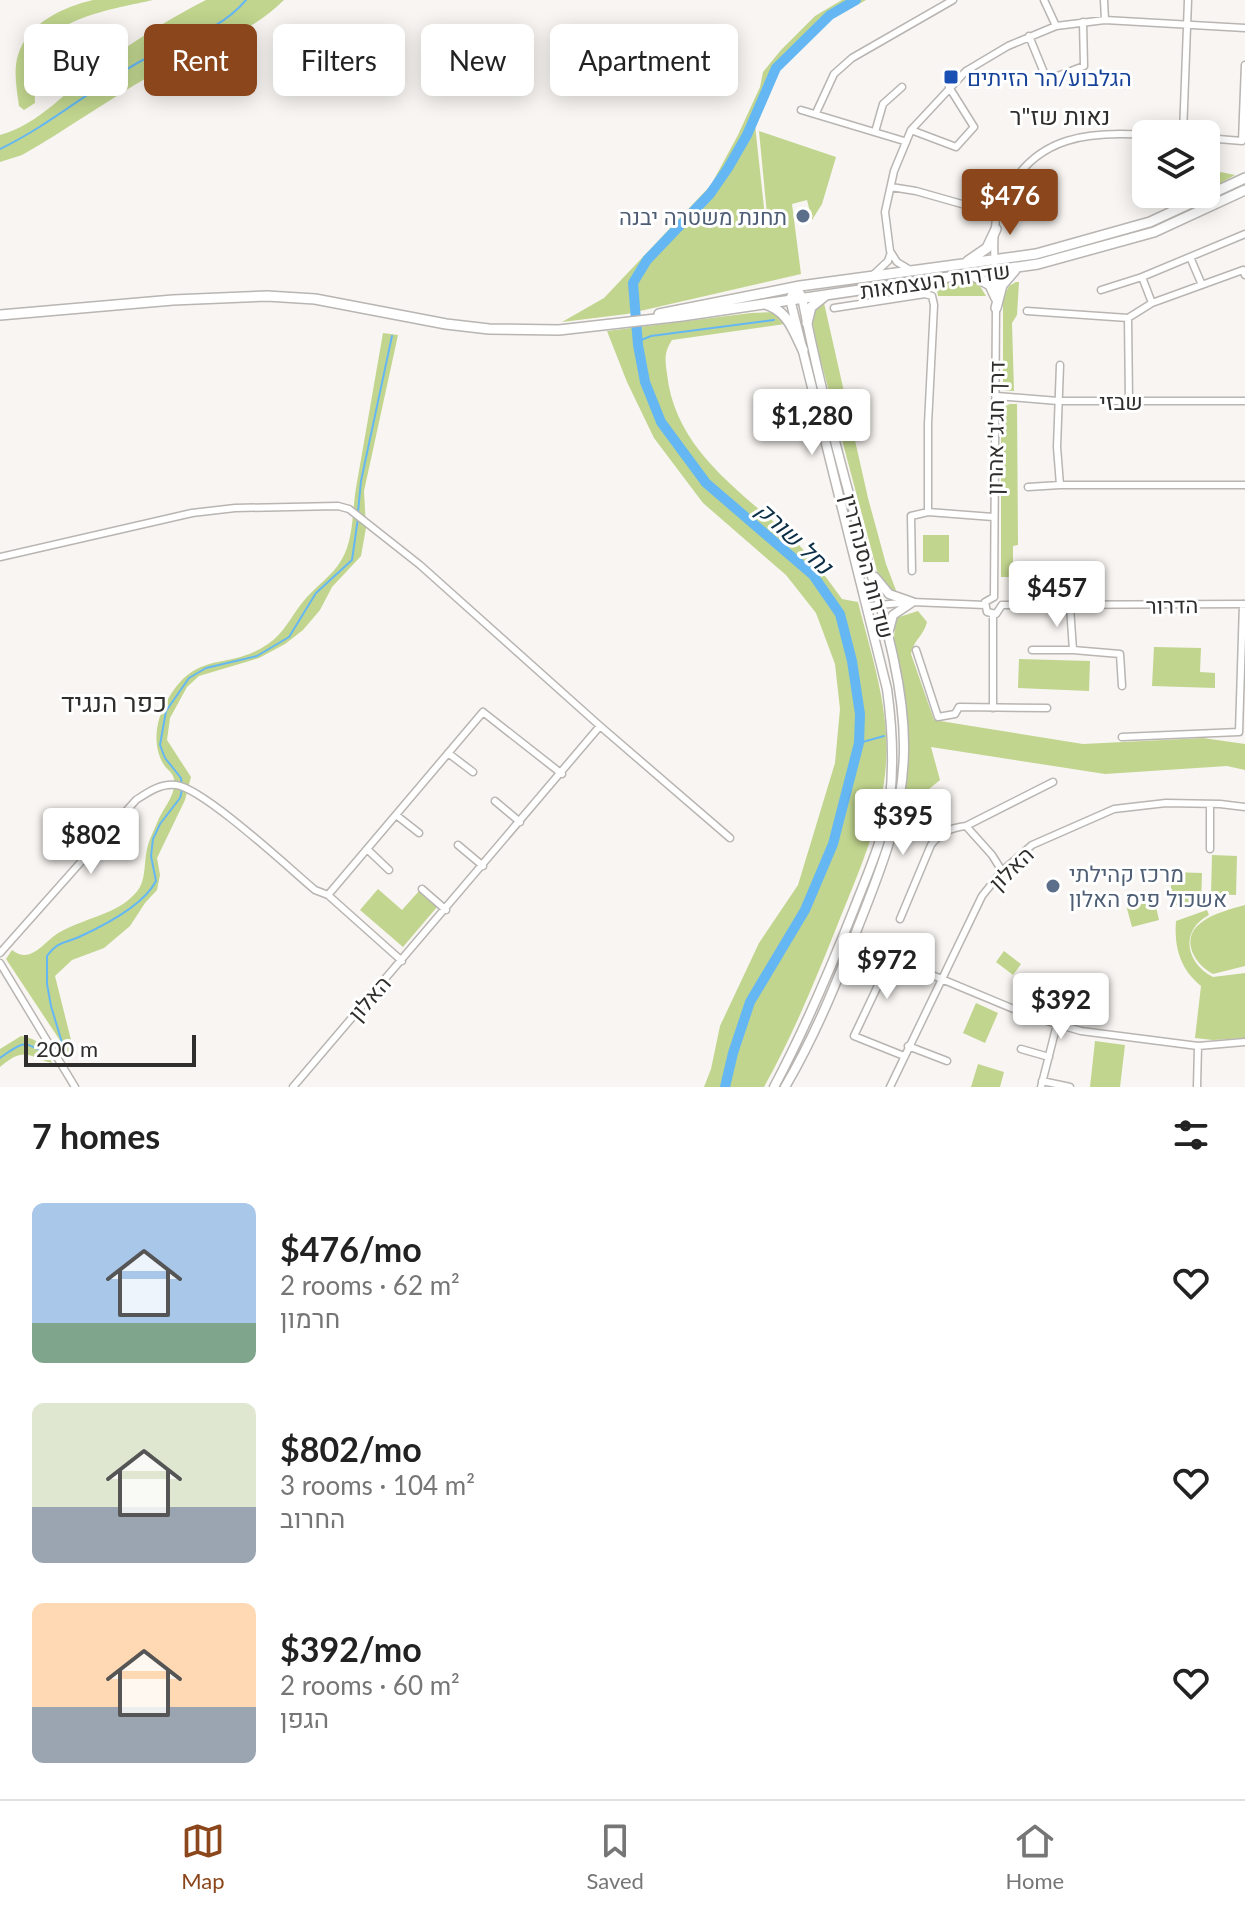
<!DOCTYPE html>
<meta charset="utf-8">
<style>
:root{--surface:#fff;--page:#f6f6f6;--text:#222;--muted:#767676;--line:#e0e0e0;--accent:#8b471b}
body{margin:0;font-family:Lato,Heebo,sans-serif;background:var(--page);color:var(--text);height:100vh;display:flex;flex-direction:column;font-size:30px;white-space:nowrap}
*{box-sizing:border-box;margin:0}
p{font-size:26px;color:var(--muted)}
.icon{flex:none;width:44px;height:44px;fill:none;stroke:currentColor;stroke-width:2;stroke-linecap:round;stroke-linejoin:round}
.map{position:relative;height:1087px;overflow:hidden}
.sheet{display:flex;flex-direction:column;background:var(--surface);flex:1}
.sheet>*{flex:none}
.banner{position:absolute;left:24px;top:24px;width:800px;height:72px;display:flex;gap:16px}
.tools{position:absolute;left:1132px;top:120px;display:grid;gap:16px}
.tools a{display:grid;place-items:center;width:88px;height:88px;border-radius:12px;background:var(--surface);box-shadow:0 4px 20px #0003;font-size:40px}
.scale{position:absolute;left:24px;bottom:20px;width:172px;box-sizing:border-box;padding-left:8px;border:4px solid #2f2e2d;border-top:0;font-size:22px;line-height:28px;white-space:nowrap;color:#2f2e2d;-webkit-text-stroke:6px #fff;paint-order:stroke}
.price{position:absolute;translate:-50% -68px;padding:0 18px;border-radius:8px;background:#fff;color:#222;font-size:26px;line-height:52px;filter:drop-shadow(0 2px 4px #0008)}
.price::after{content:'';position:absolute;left:50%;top:48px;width:24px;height:18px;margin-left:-12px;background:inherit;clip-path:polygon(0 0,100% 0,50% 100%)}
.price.selected{background:var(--accent);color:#fff}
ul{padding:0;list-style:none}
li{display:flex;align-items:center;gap:24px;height:200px;padding:0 32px}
li span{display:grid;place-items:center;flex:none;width:224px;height:160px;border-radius:12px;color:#555}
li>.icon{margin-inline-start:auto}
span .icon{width:96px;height:96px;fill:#fffc;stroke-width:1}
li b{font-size:34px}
h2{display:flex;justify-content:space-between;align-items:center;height:96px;padding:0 32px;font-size:34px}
.chip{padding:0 28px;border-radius:12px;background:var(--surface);box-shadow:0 4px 20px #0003;font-size:28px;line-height:72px}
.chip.selected{background:var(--accent);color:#fff}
.tabs{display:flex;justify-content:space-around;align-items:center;height:112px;border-top:2px solid var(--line);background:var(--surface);font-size:22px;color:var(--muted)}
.tabs a{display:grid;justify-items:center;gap:4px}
.tabs .selected{color:var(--accent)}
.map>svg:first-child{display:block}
</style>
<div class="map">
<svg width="1245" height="1087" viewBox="0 0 1245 1087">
<rect width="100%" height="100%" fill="#f8f5f2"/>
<path fill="#c1d58e" d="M93 0H153C115 9 41 18 35 65 33 77 35 91 35 103L24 110 19 106C17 90 13 71 18 55 28 23 63 7 93 0Z
M206 0H284C247 37 194 51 150 76 106 101 66 130 22 155L0 162V135C39 125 69 88 101 65 134 41 170 18 206 0Z
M842 0H866L832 19 769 77 755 125 766 226 768 225 759 131 836 157 822 204 812 220 807 200 792 204 801 274 627 314 562 322 604 298 711 185 738 135 760 87 763 72 781 50 815 16Z
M1206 169 1235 175 1206 191Z
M968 280 978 283 986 296H938L936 284Z
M1016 282H1019L1017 315 1012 323 1014 391 1003 390V298L1009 286Z
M824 303 868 498 886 564 897 593 892 594 880 582 819 354 812 320 815 307Z
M776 312 785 324 672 340C664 352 665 360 667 374 675 449 739 490 791 537 810 555 826 577 842 599L858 602C871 654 890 709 886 764 882 821 858 874 837 926 815 981 793 1035 764 1087H704L711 1069 720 1026 759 943 798 885 835 763 840 709 835 664 816 613 786 575 703 503 654 438 627 382 607 331 751 313Z
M383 333 398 335 364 491 366 528 361 556 332 587 320 610 303 630 285 644 259 658 199 676 187 687 170 718 167 740 191 777 185 800 157 858 160 875 157 890 145 903 130 926 104 948 72 960 55 976 72 1044 69 1054 6 959 12 950C32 966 45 939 62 931 87 917 124 913 140 887 146 876 144 858 148 845 150 838 154 830 157 823 162 809 177 795 174 779 172 771 168 771 164 765 153 748 155 724 164 707 194 646 226 673 268 644 284 633 290 618 302 603 314 587 332 577 342 559 354 538 352 511 356 488 365 436 374 385 383 333Z
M1010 404H1017L1018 545 1013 546V577H1001V416L1003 407Z
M923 535H949V562H923Z
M918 611 927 622C924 635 913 641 911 654L934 720 1083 744 1203 738 1245 744V770L1227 766 1105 774 931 747 940 780 906 808V754L894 637 896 618Z
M1154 647 1201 648 1200 672 1215 673V688L1152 686Z
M1019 659 1090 661 1089 691 1018 688Z
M1212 855 1237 856 1236 895 1211 894Z
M1171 872 1202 873 1201 905H1171Z
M378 889 402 910 419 891 437 907 403 947 360 910Z
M1154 898 1159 920 1132 927 1126 905Z
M1245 905V966L1213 974C1194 964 1179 938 1202 922 1214 913 1231 909 1245 905Z
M1207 910 1209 915C1179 931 1186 963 1213 977L1245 973V1038L1213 1040 1195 1038 1201 986C1180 969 1174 947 1176 921Z
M1004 951 1021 964 1013 975 996 962Z
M976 1003 998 1013 985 1043 963 1033Z
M21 1036C39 1039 44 1046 52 1063 28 1056 24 1046 0 1067V1049Z
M1095 1041 1125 1045 1120 1087H1090Z
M978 1064 1004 1072 1000 1087H971Z"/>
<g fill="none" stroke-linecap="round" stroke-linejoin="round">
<path stroke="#65b7f4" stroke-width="2" d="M0 149C50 125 92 88 141 61 177 41 218 33 246 0
M638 345 641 340 651 336 774 320
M358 512 361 481 392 336
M859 743 884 736
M0 1058C29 1037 23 1044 51 1055L63 1046 51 1006 47 984V956C58 941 63 944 79 937 103 926 144 905 156 881L151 856 153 839 160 824 180 798 182 790 181 778 165 758 160 745 166 711 189 678 206 668 257 656 289 637 316 593 352 560 358 518"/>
<path stroke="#65b7f4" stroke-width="10" d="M725 1087 733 1053 750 1002 805 910 833 844 859 743 860 714 852 661 840 614 813 575 706 483 661 422 645 382 638 345 633 283 647 260 710 194 728 168 747 135 776 68 830 15 856 0"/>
<g stroke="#b8b5b2" stroke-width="9">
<path id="minor" d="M1044 0 1056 26
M1104 0 1105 20
M1029 36 1047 80 1084 66 1083 22
M801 110 904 141
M816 113 834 74 852 58 953 0
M911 130 956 147 974 127 949 87
M875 132 883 104 902 87
M1183 134 1188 0
M1206 138 1242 141 1245 65
M891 187 916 191 997 214
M1190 257 1202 285
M912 271 897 262 890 251 885 212 894 171 911 130 966 71 1008 46 1056 26 1105 20 1245 28
M872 276 888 261 890 255
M1142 277 1152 303
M1101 290 1142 277 1245 234
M996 293C995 267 992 239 997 213 999 206 1004 198 1008 191 1037 136 1090 131 1146 135
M834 308 925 294 932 296 934 305 928 424V512L993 517
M1027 311 1128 318
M1060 365 1057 447 1060 485
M997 396 1058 401H1245
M1129 401 1128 318 1152 303 1243 270 1245 275
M1028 487 1060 485H1245
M0 557 192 513 235 508 338 506 349 509 420 565 600 726 730 838
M912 571 911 516 928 512
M994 597 996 304
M994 597 985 602 987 612 996 614 1002 605
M1002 605 1245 604
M868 606 912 602 985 605
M1070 607 1073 650
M916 650 938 717 955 714 959 707 1047 708
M1032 650H1073L1120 654 1122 686
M993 708V615
M1122 737 1239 732 1243 604
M448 753 473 772
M495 801 520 822
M1210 804V849
M396 815 419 833
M966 826 992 855 1002 871
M458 845 483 866
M367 849 389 870
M422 889 446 910
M328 895 483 712 562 774
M900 919 931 845C941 832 950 828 966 826L1053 782
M0 953 136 800C148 792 161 783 176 785 203 788 289 868 315 890L328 895 402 961
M0 963 75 1087
M908 1046 947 1061
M1021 1049 1049 1057
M904 1056 854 1036 891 958 1033 1017 1081 1031 1198 1046 1245 1042
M1042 1081 1070 1087
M293 1087 600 726
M890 1087 982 896 1002 871 1032 845 1114 809 1166 803 1220 804 1245 807
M1041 1087 1057 1024
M1197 1087 1198 1046"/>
</g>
<g stroke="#b8b5b2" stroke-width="11">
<path id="major" d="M875 577 889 594 912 602
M889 630 893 615 911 603
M774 1087C805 1029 830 970 854 909 868 873 884 837 890 799 894 762 892 725 887 689L790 299 796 287
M785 1087C815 1036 837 982 858 927 882 866 904 814 904 746 904 678 881 609 863 545 840 463 818 381 802 297L796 287"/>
</g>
<g stroke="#b8b5b2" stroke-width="12">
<path id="highway" d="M968 261 987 248 996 229
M972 275 990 285 996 298
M765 304C788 311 793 330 803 350
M996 308 1002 285 1015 270
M659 314 800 286 1036 254 1150 222 1245 178
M0 315 173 300 267 296 315 299 446 324 489 329 559 330 682 316 1038 264 1154 232 1245 190
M807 323 811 307 826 295"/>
</g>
<use href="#minor" stroke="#fff" stroke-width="6"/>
<use href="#major" stroke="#fff" stroke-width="8"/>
<use href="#highway" stroke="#fff" stroke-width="9"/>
</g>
<rect fill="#1a4fb4" stroke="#fff" stroke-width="3" x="943" y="69" width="16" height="16" rx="4"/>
<g fill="#5c6f8a" stroke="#fff" stroke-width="3">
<circle cx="803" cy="216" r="8"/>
<circle cx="1053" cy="886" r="8"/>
</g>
<g text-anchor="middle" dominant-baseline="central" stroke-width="6" stroke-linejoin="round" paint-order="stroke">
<g font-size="22" fill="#164399" stroke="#fff" text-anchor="start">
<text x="967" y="77">הגלבוע/הר הזיתים</text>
</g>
<g font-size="22" fill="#4e5e75" stroke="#fff" text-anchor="end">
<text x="787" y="216">תחנת משטרה יבנה</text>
<text x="1069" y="873" text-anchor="start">מרכז קהילתי<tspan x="1069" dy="25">אשכול פיס האלון</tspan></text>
</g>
<g font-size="22" fill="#2f2e2d" stroke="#fff">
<text transform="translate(935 280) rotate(-8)">שדרות העצמאות</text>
<text x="1121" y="401">שבזי</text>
<text transform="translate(995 428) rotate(-89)">דרך חג'ג' אהרון</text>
<text transform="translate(868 566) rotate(75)">שדרות הסנהדרין</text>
<text transform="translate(1172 605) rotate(-1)">הדרור</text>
<text transform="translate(1011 868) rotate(-44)">האלון</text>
<text transform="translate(369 998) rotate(-49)">האלון</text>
</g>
<g font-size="24" fill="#2f2e2d" stroke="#fff">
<text x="1060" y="115">נאות שז"ר</text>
</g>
<g font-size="24" font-style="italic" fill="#092e46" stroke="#fff">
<text transform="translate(795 537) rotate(43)">נחל שורק</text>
</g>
<g font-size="26" fill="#2f2e2d" stroke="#fff">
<text x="114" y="702">כפר הנגיד</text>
</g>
</g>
</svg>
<div class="tools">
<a><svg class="icon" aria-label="layers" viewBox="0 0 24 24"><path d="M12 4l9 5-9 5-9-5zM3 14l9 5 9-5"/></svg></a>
</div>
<div class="scale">200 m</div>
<b class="price selected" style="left:1010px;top:237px">$476</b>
<b class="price" style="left:812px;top:457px">$1,280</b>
<b class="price" style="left:1057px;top:629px">$457</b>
<b class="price" style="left:903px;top:857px">$395</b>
<b class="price" style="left:91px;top:876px">$802</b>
<b class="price" style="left:887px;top:1001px">$972</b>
<b class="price" style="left:1061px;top:1041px">$392</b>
<div class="banner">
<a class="chip">Buy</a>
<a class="chip selected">Rent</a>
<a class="chip">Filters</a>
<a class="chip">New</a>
<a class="chip">Apartment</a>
</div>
</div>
<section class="sheet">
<h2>7 homes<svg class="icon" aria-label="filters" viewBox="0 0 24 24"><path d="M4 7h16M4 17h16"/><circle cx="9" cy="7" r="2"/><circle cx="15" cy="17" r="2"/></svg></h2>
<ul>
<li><span style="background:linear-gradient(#a9c7e8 75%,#7fa58c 0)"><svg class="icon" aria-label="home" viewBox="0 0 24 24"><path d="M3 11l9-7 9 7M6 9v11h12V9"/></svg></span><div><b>$476/mo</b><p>2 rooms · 62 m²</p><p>חרמון</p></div><svg class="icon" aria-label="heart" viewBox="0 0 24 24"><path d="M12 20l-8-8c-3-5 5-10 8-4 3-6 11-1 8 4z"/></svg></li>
<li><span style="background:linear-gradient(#dfe7d0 65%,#9aa5b1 0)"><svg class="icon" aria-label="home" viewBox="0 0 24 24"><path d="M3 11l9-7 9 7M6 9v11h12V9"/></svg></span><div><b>$802/mo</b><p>3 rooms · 104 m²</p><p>החרוב</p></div><svg class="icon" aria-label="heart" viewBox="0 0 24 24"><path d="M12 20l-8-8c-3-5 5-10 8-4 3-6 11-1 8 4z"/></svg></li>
<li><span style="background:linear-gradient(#ffd9b3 65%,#9aa5b1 0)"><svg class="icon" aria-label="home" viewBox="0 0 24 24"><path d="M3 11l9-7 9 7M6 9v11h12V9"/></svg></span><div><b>$392/mo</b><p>2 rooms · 60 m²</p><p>הגפן</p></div><svg class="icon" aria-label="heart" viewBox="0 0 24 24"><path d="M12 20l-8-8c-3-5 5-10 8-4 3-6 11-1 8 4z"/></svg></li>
</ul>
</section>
<nav class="tabs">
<a class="selected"><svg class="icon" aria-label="map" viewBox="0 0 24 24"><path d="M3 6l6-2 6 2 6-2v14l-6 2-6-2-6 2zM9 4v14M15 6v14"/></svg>Map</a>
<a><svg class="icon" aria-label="saved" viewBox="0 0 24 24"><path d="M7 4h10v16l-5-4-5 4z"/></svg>Saved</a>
<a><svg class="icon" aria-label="home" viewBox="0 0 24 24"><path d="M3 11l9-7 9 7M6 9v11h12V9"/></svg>Home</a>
</nav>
